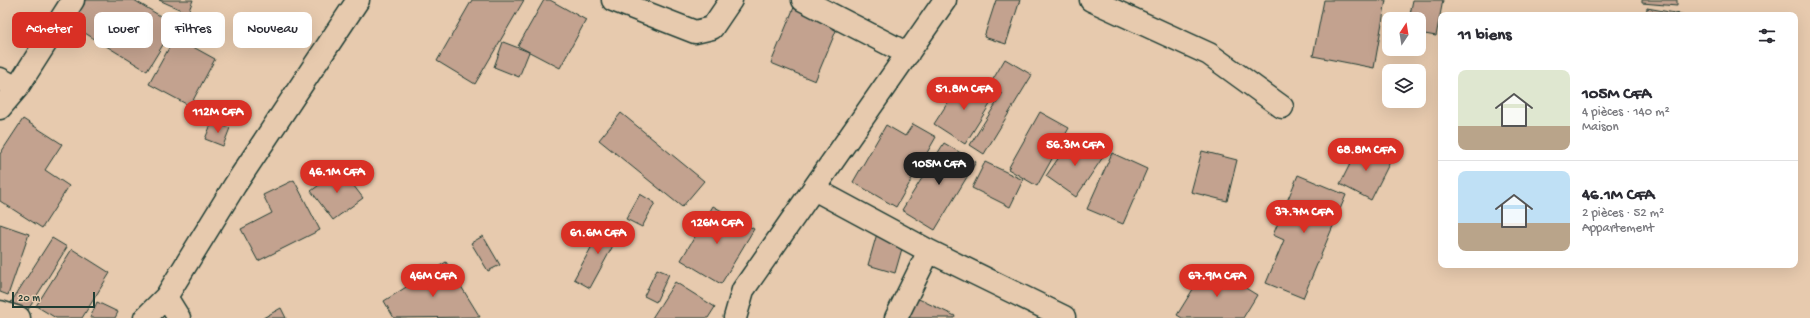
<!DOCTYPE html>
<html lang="fr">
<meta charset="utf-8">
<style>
:root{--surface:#fff;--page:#f2f2f3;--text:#2b2b33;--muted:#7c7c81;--line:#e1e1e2;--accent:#d93025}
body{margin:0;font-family:"Gochi Hand",sans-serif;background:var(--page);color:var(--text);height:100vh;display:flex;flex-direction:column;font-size:15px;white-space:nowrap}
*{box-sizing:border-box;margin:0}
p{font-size:13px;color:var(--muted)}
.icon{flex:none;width:22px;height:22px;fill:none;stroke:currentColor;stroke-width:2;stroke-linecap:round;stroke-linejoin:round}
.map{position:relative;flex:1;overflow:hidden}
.details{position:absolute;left:1438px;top:12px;width:360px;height:256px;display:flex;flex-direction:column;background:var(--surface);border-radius:8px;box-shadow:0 4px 16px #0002}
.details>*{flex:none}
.banner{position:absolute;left:12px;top:12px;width:380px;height:36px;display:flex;gap:8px}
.needle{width:26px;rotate:12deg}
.fabs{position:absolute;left:1382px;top:12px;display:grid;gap:8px}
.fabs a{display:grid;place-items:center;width:44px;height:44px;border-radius:8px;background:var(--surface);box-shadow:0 4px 16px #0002;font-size:20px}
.scale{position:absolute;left:12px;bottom:10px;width:83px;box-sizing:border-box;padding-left:4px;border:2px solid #1f3d34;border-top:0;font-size:11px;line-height:14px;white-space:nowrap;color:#1f3d34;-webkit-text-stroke:3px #e7caae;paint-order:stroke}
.price{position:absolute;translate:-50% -34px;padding:0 9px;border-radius:14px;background:var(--accent);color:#fff;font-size:13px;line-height:26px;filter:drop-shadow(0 1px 2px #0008)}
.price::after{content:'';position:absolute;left:50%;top:24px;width:12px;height:9px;margin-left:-6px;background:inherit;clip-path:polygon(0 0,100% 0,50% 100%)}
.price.active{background:#222;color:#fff}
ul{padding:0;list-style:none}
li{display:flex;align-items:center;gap:12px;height:100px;padding:0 20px}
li+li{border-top:1px solid var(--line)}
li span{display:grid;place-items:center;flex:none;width:112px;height:80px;border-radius:8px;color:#555}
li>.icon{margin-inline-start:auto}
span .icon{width:48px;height:48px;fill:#fffc;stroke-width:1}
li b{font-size:17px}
h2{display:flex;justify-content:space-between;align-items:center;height:48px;padding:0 20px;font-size:17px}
.chip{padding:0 14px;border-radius:8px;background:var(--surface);box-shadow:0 4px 16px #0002;font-size:14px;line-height:36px}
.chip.active{background:var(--accent);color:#fff}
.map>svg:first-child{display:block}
</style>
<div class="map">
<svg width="1810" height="318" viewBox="0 0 1810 318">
<rect width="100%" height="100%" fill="#e7caae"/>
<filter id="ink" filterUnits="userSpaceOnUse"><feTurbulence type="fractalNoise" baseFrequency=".025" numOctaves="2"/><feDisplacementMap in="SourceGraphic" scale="8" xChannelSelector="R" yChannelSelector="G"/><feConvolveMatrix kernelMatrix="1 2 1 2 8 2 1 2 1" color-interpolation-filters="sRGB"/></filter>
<g filter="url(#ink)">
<path fill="#c3a28f" stroke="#1f3d34" d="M74 0H134L175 25 147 71 62 19Z
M159 0H193L188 13Z
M472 0H524L475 84 437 61Z
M544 0H550L586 20 560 68 518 46Z
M797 0 843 14 815 81 771 63Z
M996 0H1020L1006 44 984 37Z
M1324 0H1386L1374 68 1313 56Z
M1413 0H1443L1436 36 1419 33V19H1409Z
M1642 0H1677V6L1642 3Z
M1647 8 1686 15H1646Z
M175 37 215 59 190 106 149 84Z
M503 42 529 52 519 77 494 67Z
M1005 59 1032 75 984 154 970 145 1002 94 989 86Z
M963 79 994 98 965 144 934 124Z
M1040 112 1069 128 1037 186 1008 169Z
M621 113 704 181 682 207 599 140Z
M23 119 62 144 45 170 69 186 42 228 0 201V154Z
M212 122 230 128 223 146 205 139Z
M913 124 936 137 896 207 853 182 886 125 905 136Z
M1073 137 1103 157 1076 197 1046 176Z
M944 143 976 162 935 230 902 210Z
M1360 144 1391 160 1371 200 1340 184Z
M1202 151 1237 160 1227 201 1191 192Z
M1112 153 1147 169 1123 224 1087 209Z
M985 162 1023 180 1010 207 972 188Z
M341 169 363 198 333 220 311 191Z
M1298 175 1346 195 1303 298 1266 283 1284 240 1273 235Z
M294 180 320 230 258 261 241 229 272 213 263 195Z
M640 194 655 203 642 227 626 219Z
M713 206 754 229 721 284 681 260Z
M605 222 621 231 590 288 574 279Z
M0 224 29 234 8 295 0 292Z
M878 230 905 238 895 273 868 265Z
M483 236 500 265 488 271 471 243Z
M52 238 67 247 26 313 10 304Z
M72 249 110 273 82 318H56L36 306Z
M446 262 480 317 394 318 384 301Z
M1208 265 1257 295 1243 318H1182L1177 315Z
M657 269 669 274 656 302 644 296Z
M675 282 715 307 708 318H652Z
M908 294 955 316 954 318H897Z
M97 302 118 312 115 318H90Z
M281 308 286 318H263Z"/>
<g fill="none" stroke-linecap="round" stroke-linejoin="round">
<g stroke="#1f3d34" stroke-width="25">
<path id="street" d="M613 0 695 32 712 28 731 0
M803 0 908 54
M1091 0 1209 54 1282 107
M0 79 17 88
M0 108 17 88 73 0
M814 189 929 251 1064 317
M166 297 179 318
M0 312 19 318
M145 318 166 297 235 185 358 0
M735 318 743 290 945 0
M896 318 929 251"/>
</g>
<use href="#street" stroke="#e7caae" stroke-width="22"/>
</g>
</g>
</svg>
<div class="fabs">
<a><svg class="needle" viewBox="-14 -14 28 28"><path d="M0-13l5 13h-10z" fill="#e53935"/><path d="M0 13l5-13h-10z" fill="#7c7c81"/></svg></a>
<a><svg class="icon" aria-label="layers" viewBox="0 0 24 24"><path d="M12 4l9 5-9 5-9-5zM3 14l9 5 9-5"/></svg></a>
</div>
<div class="scale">20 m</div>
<b class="price" style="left:964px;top:111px">51.8M CFA</b>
<b class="price" style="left:218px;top:134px">112M CFA</b>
<b class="price" style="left:1075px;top:167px">56.3M CFA</b>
<b class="price" style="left:1366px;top:172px">68.8M CFA</b>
<b class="price active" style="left:939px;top:186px">105M CFA</b>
<b class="price" style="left:337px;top:194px">46.1M CFA</b>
<b class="price" style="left:1304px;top:234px">37.7M CFA</b>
<b class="price" style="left:717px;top:245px">126M CFA</b>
<b class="price" style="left:598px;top:255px">61.6M CFA</b>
<b class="price" style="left:433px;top:298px">46M CFA</b>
<b class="price" style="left:1217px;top:298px">67.9M CFA</b>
<div class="banner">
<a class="chip active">Acheter</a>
<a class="chip">Louer</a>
<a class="chip">Filtres</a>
<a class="chip">Nouveau</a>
</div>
<section class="details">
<h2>11 biens<svg class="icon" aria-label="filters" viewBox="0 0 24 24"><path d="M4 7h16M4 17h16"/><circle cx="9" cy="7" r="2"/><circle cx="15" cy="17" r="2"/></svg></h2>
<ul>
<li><span style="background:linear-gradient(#dfe7d0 70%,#b9a48a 0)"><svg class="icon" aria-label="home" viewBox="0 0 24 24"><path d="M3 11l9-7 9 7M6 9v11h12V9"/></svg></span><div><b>105M CFA</b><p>4 pièces · 140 m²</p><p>Maison</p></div></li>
<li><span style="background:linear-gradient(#bfe0f5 65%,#b9a48a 0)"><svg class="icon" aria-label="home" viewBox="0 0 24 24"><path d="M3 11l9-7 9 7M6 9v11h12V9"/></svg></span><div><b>46.1M CFA</b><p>2 pièces · 52 m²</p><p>Appartement</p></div></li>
</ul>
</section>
</div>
